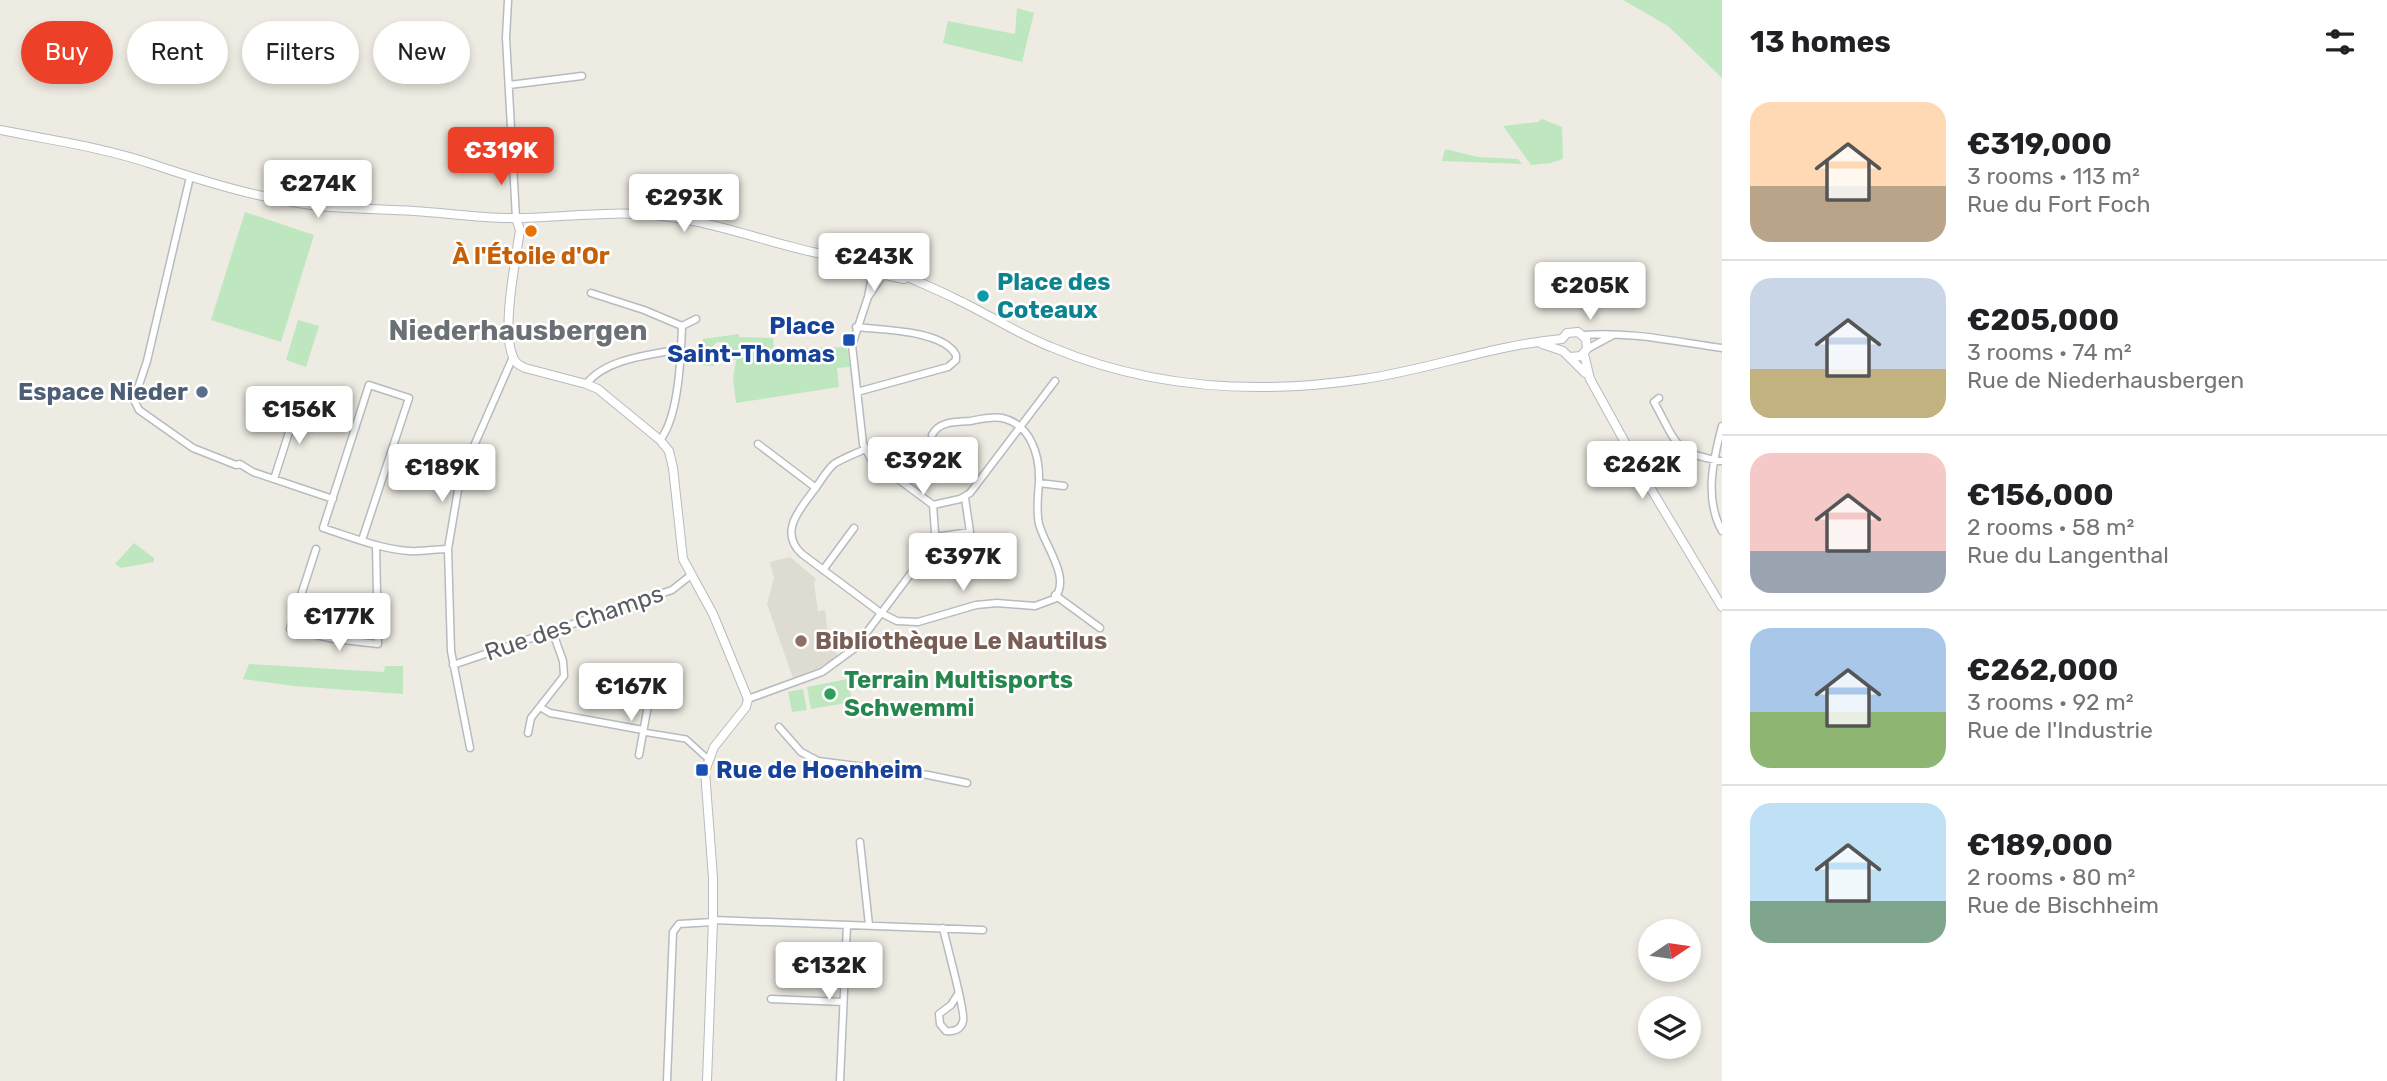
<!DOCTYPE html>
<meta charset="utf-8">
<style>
:root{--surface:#fff;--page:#f6f6f6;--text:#202124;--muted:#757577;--line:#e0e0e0;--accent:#ed4029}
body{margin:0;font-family:Rubik,sans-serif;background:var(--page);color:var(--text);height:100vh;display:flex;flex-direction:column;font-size:26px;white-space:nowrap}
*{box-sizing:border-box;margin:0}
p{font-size:23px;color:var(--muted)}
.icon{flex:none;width:38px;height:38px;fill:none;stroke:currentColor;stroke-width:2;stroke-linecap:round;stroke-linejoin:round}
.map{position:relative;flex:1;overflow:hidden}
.details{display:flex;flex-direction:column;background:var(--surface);width:665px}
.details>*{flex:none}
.banner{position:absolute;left:21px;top:21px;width:665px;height:63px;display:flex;gap:14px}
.needle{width:46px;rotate:77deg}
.buttons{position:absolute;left:1638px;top:919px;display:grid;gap:14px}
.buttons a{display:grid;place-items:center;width:63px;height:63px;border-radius:50%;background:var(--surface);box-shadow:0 4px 10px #0003;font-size:35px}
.price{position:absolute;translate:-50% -60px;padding:0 16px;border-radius:7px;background:#fff;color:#222;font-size:23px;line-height:46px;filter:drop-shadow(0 2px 4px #0008)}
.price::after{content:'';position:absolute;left:50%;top:42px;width:21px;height:16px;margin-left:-10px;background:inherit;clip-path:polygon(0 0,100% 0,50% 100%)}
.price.current{background:var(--accent);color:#fff}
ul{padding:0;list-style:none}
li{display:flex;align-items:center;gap:21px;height:175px;padding:0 28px}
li+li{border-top:2px solid var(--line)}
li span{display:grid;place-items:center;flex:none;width:196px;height:140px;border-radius:21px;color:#555}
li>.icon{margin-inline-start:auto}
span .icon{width:84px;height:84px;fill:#fffc;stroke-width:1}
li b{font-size:30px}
h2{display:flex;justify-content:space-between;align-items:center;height:84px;padding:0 28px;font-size:30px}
.tag{padding:0 24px;border-radius:32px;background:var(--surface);box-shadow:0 4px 10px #0003;font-size:24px;line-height:63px}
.tag.current{background:var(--accent);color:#fff}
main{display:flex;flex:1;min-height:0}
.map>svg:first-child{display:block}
</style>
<main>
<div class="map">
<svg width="1722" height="1081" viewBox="0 0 1722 1081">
<rect width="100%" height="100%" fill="#eeece2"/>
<path fill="#dedbd0" d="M790 557 816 579 814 583 818 611 825 610 829 640 838 656 817 669 793 678 767 604 774 578 770 562Z"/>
<path fill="#bee6bf" d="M1623 0H1722V78L1668 26Z
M1017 8 1034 13 1022 62 943 43 948 21 1015 34Z
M1542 119 1562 127 1563 159 1551 163 1531 165 1503 126 1538 122Z
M1445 149 1478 157 1518 159 1522 164 1442 161Z
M245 212 314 235 281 342 211 320Z
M298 320 319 326 306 367 286 360Z
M739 334V337L773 338 774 349 847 347 850 367 837 368 839 387 736 403 733 378 736 360 728 359 727 343 717 342 713 346 714 366 702 365 703 339Z
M134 543 154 558V562L121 568 115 564Z
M249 664 384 672 385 666H403V694L293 686 243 679Z
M848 679 852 702 811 709 807 687Z
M803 689 807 710 792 712 788 692Z"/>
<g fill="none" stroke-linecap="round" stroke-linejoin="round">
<g stroke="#b7babf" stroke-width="8">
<path id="pedestrian" d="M643 732 686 739 708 759"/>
</g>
<g stroke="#b7babf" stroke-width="9">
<path id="minor" d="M508 0 506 38 516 218
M509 85 582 76
M190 177 147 361 136 394 135 402 139 410 193 448 236 465 240 464 253 472 333 499
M872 276 868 297 880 279
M591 293 644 310 682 326
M868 297 852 345 863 444 871 459 933 505
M856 327C882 330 943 330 956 355V360L948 367 857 392
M1584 335C1629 331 1677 342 1722 348
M1587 349 1613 335
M586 384C607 358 650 355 681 349
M1659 398 1654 402C1676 441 1673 454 1722 461
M1722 426C1713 460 1704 499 1722 531
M660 440C679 417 681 355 682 326L696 319
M758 444 816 488
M865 449C855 454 843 458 834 464 827 470 822 479 817 486 802 507 777 531 802 554L881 613 897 621 918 622 976 605 997 603 1035 606 1054 599C1072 578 1045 547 1039 524 1036 510 1038 496 1039 482 1040 456 1031 424 1002 418 992 416 980 419 970 421 956 422 939 421 932 435
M274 479 298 404
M1039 483 1064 486
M935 537 970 532 965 498
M362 540 409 398 369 385 323 528C351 537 380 549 409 551 422 552 435 549 448 549
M316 549 290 629 334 639 378 644 376 545
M823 570 854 528
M1055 595 1100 628
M453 665 672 590 691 575
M748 699 822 672 855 648 933 544 935 533 933 505 960 499 970 493 1055 381
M540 707 550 713 643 730
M779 727 801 752 818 761 928 775 967 783
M528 733 531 718 564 676 563 661 552 630
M470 748 451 651 448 549 458 490 470 455 513 357
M639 755 648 705 644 689
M860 842 869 925
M713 920 983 930
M943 928C946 942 966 1014 963 1021 961 1030 953 1032 946 1031L940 1024 939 1014 951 1005 958 994
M771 999 843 1002
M667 1081 673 932 679 924 713 922
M840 1081 847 925"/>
</g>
<g stroke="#b7babf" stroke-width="10">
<path id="tertiary" d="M0 130C52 140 105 148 155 165 209 183 262 199 319 206 351 209 383 209 414 211 449 213 485 219 520 218 567 217 616 210 663 216 715 222 766 242 817 253 838 257 859 264 879 259L887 264 888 268C911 279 934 288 956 299 988 314 1018 334 1051 347 1151 389 1257 395 1364 379 1431 369 1494 345 1562 339L1567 333 1578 332 1586 339 1587 349 1581 356 1570 357
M516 218 520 230C516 259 501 331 513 357 515 363 519 365 525 368L586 384 598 389 660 440 669 451 673 468 683 559 713 614 748 699 746 707 714 747 705 771 713 878V920L707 1081
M855 263 876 278 886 275 904 279
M1542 344 1563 351 1585 373
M1584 354 1590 379 1648 484 1722 607"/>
</g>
<use href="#pedestrian" stroke="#fff" stroke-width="5"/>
<use href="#minor" stroke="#fff" stroke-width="6"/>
<use href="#tertiary" stroke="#fff" stroke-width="8"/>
</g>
<circle fill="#e8710a" stroke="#fff" stroke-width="2.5" cx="531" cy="231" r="7"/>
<circle fill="#0f9aa8" stroke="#fff" stroke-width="2.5" cx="983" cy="296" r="7"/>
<g fill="#1a4fb4" stroke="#fff" stroke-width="2.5">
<rect x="842" y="333" width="14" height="14" rx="3.5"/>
<rect x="695" y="763" width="14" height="14" rx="3.5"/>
</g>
<circle fill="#5c6f8a" stroke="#fff" stroke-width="2.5" cx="202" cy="392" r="7"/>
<circle fill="#8d6e63" stroke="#fff" stroke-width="2.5" cx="801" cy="641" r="7"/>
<circle fill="#2e9e5b" stroke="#fff" stroke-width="2.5" cx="830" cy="694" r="7"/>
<g text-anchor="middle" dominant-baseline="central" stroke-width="5" stroke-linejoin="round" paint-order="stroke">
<g font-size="24" font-weight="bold" fill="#c56008" stroke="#fff">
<text x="531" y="256">À l'Étoile d'Or</text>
</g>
<g font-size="24" font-weight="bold" fill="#0d838f" stroke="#fff" text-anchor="start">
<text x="997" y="282">Place des<tspan x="997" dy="28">Coteaux</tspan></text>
</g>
<g font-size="24" font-weight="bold" fill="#164399" stroke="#fff" text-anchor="end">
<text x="835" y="326">Place<tspan x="835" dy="28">Saint-Thomas</tspan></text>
<text x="716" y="770" text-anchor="start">Rue de Hoenheim</text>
</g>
<g font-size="24" font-weight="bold" fill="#4e5e75" stroke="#fff" text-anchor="end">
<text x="188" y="392">Espace Nieder</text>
</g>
<g font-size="24" fill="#5a5e63" stroke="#fff">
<text transform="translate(574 623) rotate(-19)">Rue des Champs</text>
</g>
<g font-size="24" font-weight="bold" fill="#785e54" stroke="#fff" text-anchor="start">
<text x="815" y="641">Bibliothèque Le Nautilus</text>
</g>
<g font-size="24" font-weight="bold" fill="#27864d" stroke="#fff" text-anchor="start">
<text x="844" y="680">Terrain Multisports<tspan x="844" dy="28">Schwemmi</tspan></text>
</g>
<g font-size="28" font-weight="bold" fill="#6b7075" stroke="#fff">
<text x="518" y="330">Niederhausbergen</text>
</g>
</g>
</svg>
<div class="buttons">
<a><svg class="needle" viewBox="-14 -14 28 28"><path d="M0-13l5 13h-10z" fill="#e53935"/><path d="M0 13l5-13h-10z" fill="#757577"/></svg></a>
<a><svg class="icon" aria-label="layers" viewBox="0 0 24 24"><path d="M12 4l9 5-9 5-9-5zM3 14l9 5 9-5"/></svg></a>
</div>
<b class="price current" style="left:501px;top:187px">€319K</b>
<b class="price" style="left:318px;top:220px">€274K</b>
<b class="price" style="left:684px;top:234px">€293K</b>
<b class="price" style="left:874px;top:293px">€243K</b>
<b class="price" style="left:1590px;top:322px">€205K</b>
<b class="price" style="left:299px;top:446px">€156K</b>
<b class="price" style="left:923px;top:497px">€392K</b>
<b class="price" style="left:1642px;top:501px">€262K</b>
<b class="price" style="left:442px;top:504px">€189K</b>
<b class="price" style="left:963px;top:593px">€397K</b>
<b class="price" style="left:339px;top:653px">€177K</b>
<b class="price" style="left:631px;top:723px">€167K</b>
<b class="price" style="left:829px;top:1002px">€132K</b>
<div class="banner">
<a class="tag current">Buy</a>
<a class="tag">Rent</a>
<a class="tag">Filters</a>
<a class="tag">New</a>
</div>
</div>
<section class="details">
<h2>13 homes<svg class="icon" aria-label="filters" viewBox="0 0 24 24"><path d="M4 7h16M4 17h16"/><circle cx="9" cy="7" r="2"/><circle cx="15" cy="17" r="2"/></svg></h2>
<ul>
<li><span style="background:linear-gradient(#ffd9b3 60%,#b9a48a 0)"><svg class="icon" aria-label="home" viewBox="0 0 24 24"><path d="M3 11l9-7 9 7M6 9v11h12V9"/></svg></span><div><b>€319,000</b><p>3 rooms · 113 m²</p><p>Rue du Fort Foch</p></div></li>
<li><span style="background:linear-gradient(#c9d6e8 65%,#c2b280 0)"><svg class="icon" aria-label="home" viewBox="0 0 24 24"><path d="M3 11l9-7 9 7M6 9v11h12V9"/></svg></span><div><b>€205,000</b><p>3 rooms · 74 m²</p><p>Rue de Niederhausbergen</p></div></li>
<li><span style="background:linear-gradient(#f6c9c9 70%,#9aa5b1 0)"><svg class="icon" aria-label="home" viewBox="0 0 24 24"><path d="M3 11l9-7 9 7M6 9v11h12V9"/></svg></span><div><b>€156,000</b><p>2 rooms · 58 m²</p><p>Rue du Langenthal</p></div></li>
<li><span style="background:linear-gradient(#a9c7e8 60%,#8fb573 0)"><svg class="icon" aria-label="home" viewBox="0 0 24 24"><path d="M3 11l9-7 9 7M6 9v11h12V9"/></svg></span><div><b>€262,000</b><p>3 rooms · 92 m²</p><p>Rue de l'Industrie</p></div></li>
<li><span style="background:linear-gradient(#bfe0f5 70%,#7fa58c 0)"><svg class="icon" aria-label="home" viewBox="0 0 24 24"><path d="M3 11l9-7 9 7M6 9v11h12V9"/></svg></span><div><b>€189,000</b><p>2 rooms · 80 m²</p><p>Rue de Bischheim</p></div></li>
</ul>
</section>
</main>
